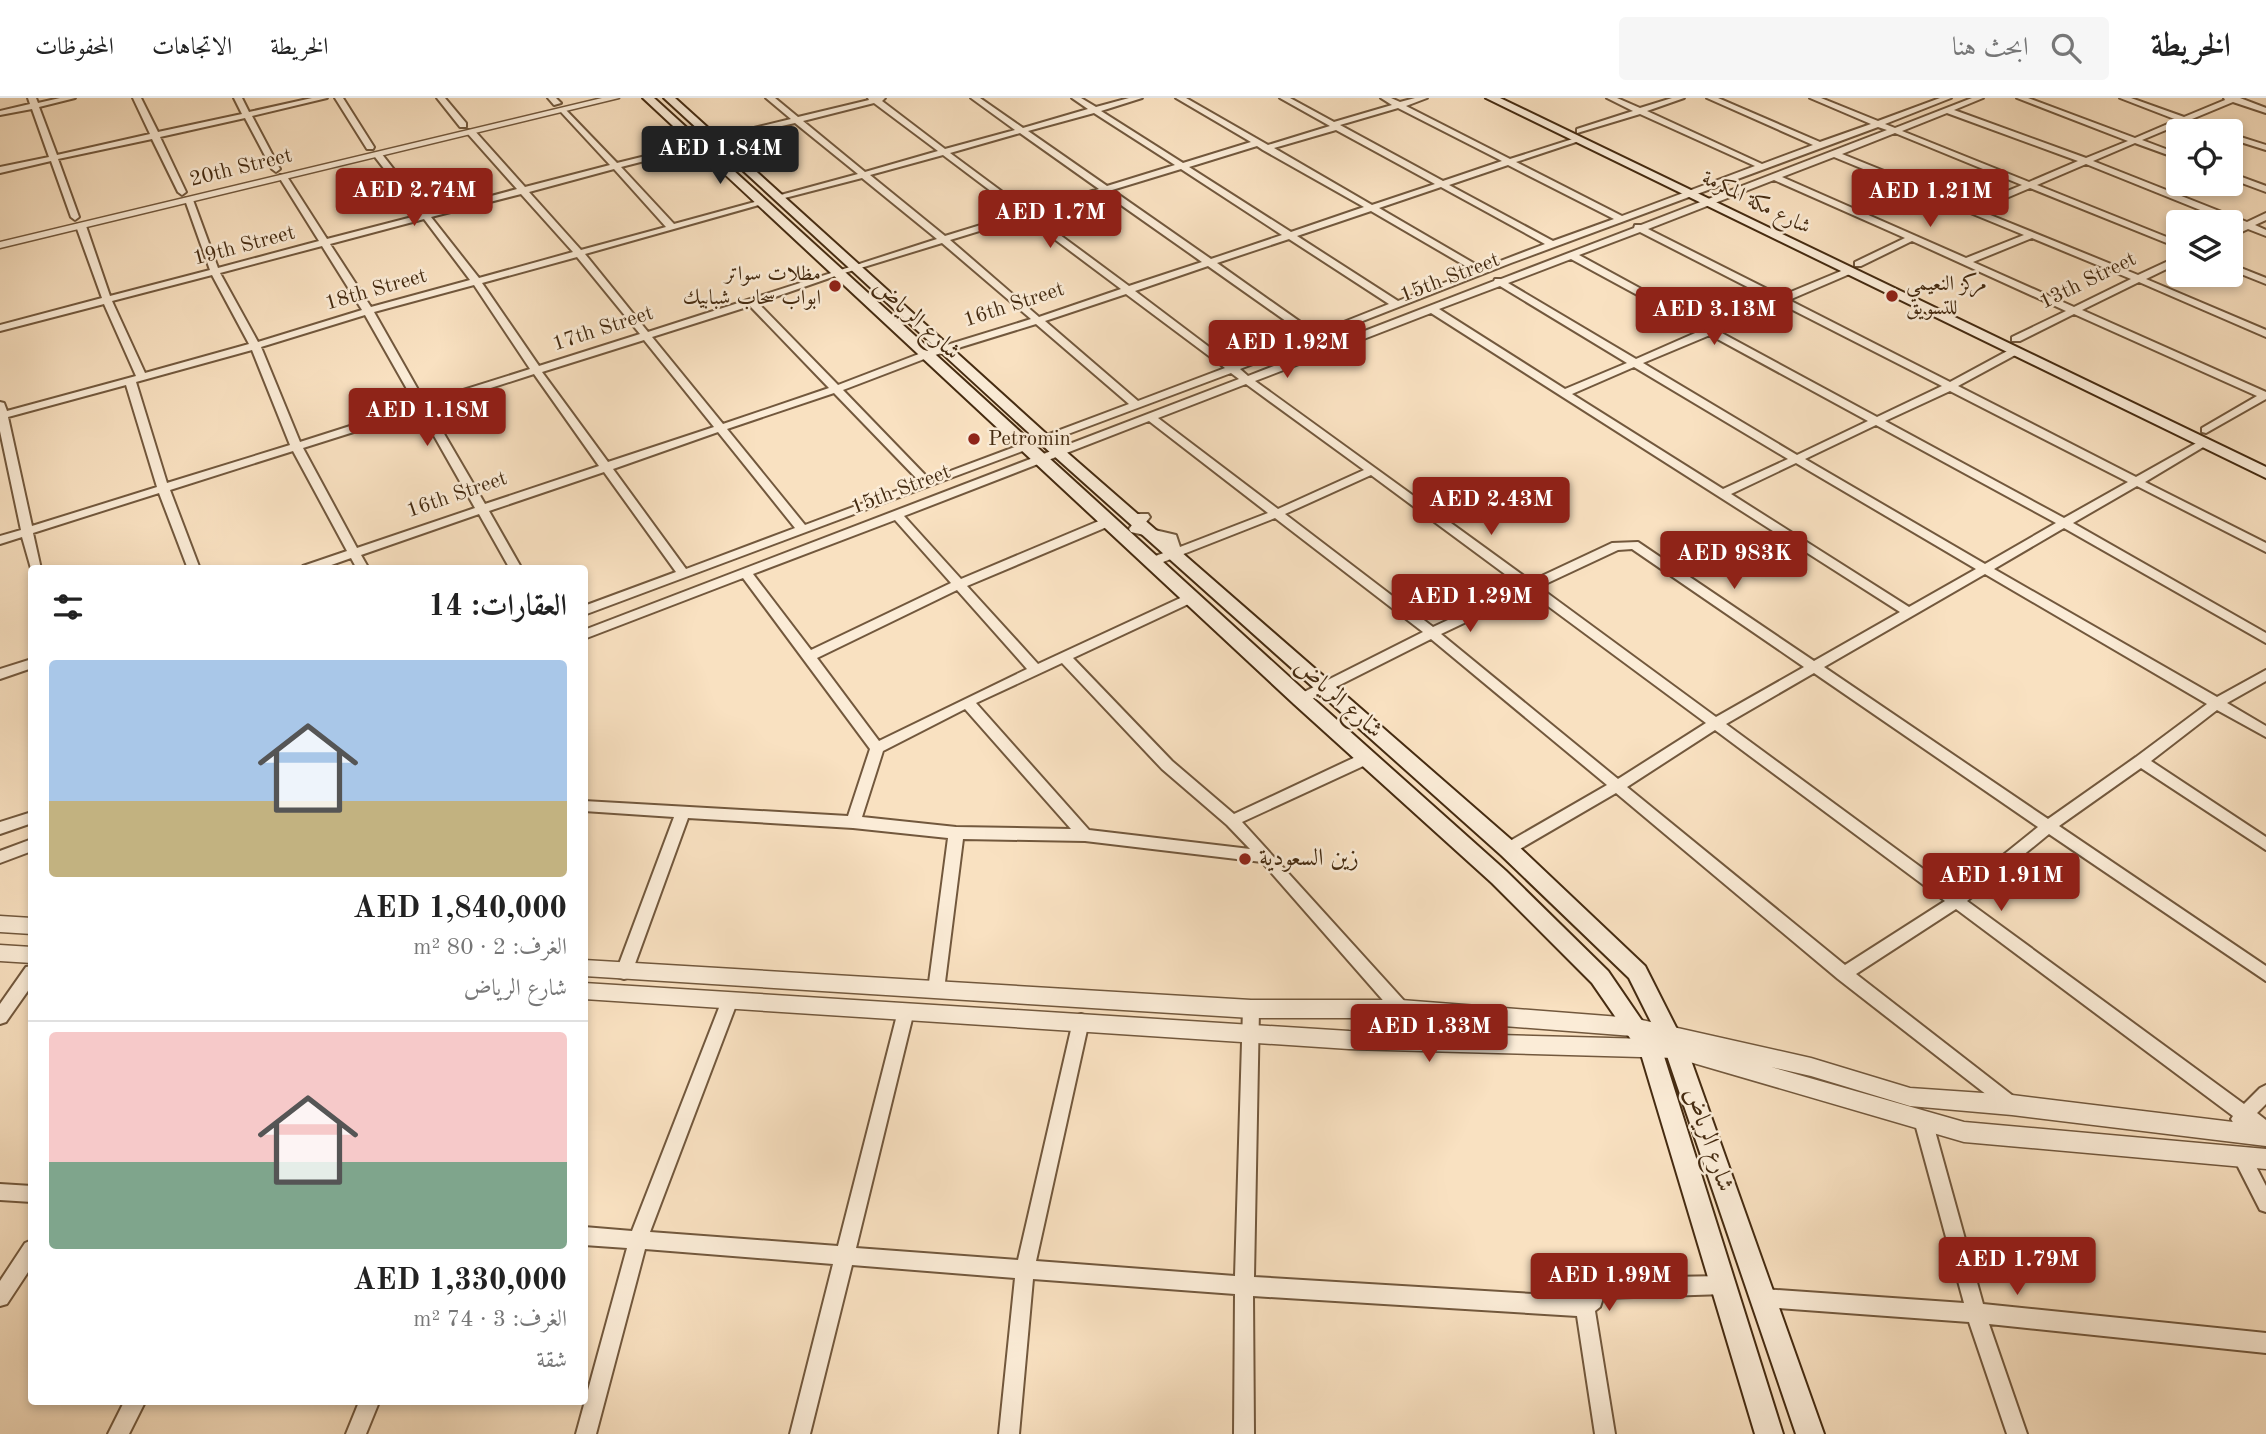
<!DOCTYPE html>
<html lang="ar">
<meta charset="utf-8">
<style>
:root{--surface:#fff;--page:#f6f6f6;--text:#222;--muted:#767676;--line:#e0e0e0;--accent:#8f2418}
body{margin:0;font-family:"Old Standard TT",Amiri,serif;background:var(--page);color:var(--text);direction:rtl;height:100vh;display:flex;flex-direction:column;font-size:26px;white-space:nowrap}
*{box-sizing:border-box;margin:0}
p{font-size:23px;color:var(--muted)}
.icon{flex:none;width:38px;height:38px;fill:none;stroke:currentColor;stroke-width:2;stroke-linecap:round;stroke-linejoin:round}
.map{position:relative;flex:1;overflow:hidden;direction:ltr}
.side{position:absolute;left:28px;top:467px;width:560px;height:840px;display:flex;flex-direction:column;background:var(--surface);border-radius:7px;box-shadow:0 4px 10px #0003;direction:rtl}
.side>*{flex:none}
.tools{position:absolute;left:2166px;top:21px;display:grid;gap:14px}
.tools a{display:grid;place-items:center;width:77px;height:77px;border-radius:7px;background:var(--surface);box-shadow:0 4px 10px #0003;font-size:35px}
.price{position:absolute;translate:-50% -60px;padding:0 16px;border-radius:7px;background:var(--accent);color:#fff;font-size:23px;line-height:46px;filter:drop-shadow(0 2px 4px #0008)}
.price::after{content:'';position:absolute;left:50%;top:42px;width:21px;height:16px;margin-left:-10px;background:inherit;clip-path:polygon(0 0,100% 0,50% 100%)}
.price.current{background:#222;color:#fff}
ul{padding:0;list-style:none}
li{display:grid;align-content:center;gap:14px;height:371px;padding:0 21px}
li+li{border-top:2px solid var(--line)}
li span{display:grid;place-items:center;height:217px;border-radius:7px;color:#555}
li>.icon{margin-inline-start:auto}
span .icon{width:126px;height:126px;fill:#fffc;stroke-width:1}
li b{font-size:30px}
h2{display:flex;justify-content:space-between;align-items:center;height:84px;padding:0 21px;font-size:30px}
header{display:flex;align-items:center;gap:42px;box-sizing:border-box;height:98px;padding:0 35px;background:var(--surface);border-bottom:2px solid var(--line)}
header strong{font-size:33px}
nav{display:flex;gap:38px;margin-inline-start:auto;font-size:24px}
.search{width:490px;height:63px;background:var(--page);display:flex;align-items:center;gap:18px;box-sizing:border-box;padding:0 24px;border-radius:7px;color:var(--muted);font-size:26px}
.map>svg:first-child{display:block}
</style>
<header>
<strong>الخريطة</strong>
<div class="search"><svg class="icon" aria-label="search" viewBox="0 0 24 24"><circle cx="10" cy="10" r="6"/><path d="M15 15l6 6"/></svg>ابحث هنا</div>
<nav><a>الخريطة</a><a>الاتجاهات</a><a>المحفوظات</a></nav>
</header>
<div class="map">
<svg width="2266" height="1336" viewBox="0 0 2266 1336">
<rect width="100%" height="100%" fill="#f9e1c1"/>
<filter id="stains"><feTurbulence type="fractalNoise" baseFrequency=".00286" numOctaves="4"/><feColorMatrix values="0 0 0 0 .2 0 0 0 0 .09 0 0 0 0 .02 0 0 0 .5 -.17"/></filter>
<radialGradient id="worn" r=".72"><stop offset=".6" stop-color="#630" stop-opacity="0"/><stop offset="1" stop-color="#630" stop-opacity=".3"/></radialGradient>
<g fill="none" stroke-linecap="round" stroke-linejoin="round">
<g stroke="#72583d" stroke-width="4">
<path id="minor" d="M28 0H36L38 5 60 0H75L39 9 57 57 150 36 133 0H141L158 34 242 16 234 0H242L249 14 312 0H327L252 18 280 71 276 74 272 71 245 20 160 39 186 94 182 97 178 94 152 41 58 61 79 119 75 122 71 119 51 63 0 75V69L49 59 32 11 0 17V13L30 6Z
M335 0H343L374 49 373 51H367Z
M437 0H445L466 25V29H460Z
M548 0H556L561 5 554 7Z
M766 0H775L798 19 869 2 868 0H885L882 3 945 51 1015 32 971 0H980L1023 30 1088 11 1072 0H1081L1096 9 1129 0H1142L1101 13 1183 65 1251 44 1176 0H1186L1268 47 1330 28 1280 0H1290L1334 24 1392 7 1381 0H1391L1400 4 1415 0H1427L1406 8 1510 61 1579 39V43L1516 64 1622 118 1755 68 1640 16 1577 35V31L1633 13 1607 0H1617L1640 10 1672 0H1684L1647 13 1762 66 1813 47 1707 0H1718L1820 44 1871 26 1810 0H1821L1878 23 1940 0H1951L1885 26 1895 30 1972 0H1983L1954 12 2086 60 2128 43 2017 0H2028L2135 40 2177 22 2120 0H2131L2184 19 2225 2 2224 0H2240L2266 10V15L2233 4 2192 21 2221 33H2210L2185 24 2142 42 2179 56V61L2135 45 2093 63 2247 124 2266 115V122L2255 127 2266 132V138L2248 131 2231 139V132L2240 128 2086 66 2037 87 2179 144V150L2030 90 1978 112 2138 177 2179 158V165L2146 181 2266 232V239L2139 184 2082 212 2266 294V301L2206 335 2202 334V330L2257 298 2074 216 2020 243H2012V239L2066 213 1912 143 1861 168H1855V164L1905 140 1774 82 1648 131 1781 198 1846 171H1852V175L1789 202 1950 284 2011 251H2019V255L1958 288 2136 379 2200 343H2208L2210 345 2145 384 2266 445V454L2137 388 2073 425 2266 535V545L2064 430 1994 471 2217 599 2266 572V583L2227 605 2266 628V639L2217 612 2151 663 2266 739V752L2141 670 2059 728 2266 868V883L2049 736 1967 803 2244 1006 2260 990 2266 987V1006L2257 1015 2266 1022V1040L2245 1027 2240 1029 2234 1026 2231 1021 2233 1018 1956 811 1856 876 2017 1001 2020 1006 2017 1011 2011 1014 2005 1011 1838 881 1616 695 1513 755H1503L1501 751 1503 747 1607 687 1431 541 1306 604H1296L1294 601 1296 598 1423 534 1275 420 1158 466H1150L1148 463 1150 460 1169 453 1167 442 1131 434 1129 431 1135 423 1129 422V416H1148L1150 419 1142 429 1176 437 1180 449 1268 415 1149 323 904 418 961 481 1106 420H1114V426L967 488 1038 566 1189 496H1197L1199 499 1197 502 1073 560 1172 663 1234 716 1362 656H1372L1374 660 1372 664 1242 724 1407 906 1409 911 1407 916 1401 918 1395 916 1262 764 1085 743 963 741 944 892 942 897 936 899 930 897 928 892 948 740 853 730 688 720 632 874 630 879 624 881 618 879 616 874 674 719 584 713V703L848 718 870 651 743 480 584 541V532L1239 281 1231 275 584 517V508L676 474 604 374 489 413 522 471H510L479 416 361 457 369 471H357L351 460 320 471H301L303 468 347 453 293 353 170 392 200 471H188L159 395 33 435 41 471H32V474L22 439 0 446V438L21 432 0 333V304L4 305 7 313 136 278 104 206 0 233V227L102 200 76 128 78 126 86 128 110 198 210 172 185 102 186 100 193 102 218 170 319 143 279 79 280 77H286L327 141 420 117 375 59V55H381L428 115 517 91 468 36V32H474L525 89 610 67 561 14 560 12 564 10 617 65 703 44V48L621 69 674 126 762 102 766 105 585 156 648 234 937 141 862 80 777 102V98L858 76 795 25 712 44V40L791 21ZM874 5 938 53 865 74 803 23ZM1398 10 1502 63 1443 83 1340 27ZM1094 15 1175 67 1107 88 1028 33ZM1947 15 2078 63 2029 84 1902 33ZM1878 29 1887 32 1641 127H1635L1634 130 1501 181H1495L1494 183 1248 278 1240 271 1511 165ZM1336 32 1435 86 1372 107 1274 50ZM1020 35 1099 91 1028 113 950 55ZM1895 35 2022 87 1971 108 1842 56ZM1257 48 1263 52 1364 109 1291 134 1189 69ZM943 57 1020 115 945 138 870 77ZM1834 59 2024 137 1966 160 1782 79ZM1508 67 1614 121 1553 143 1449 87ZM614 71 666 129 581 152 529 94ZM1181 71 1282 137 1211 161 1112 92ZM1441 89 1545 146 1482 170 1379 110ZM1104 95 1202 164 1129 188 1033 117ZM521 96 573 154 479 180 431 119ZM1371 113 1474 173 1398 203 1297 138ZM1025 119 1121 191 1039 219 950 142ZM424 121 470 182 371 209 330 146ZM1640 134 1773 202 1711 229 1579 157ZM2032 140 2131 181 2074 209 1973 164ZM1289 141 1389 206 1316 235 1217 165ZM942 145 1031 221 924 254 838 287 758 205 841 176ZM322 148 362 212 258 244 220 175ZM577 159 640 236 539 268 482 185ZM1571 161 1702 232 1636 261 1508 185ZM1208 168 1307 238 1233 267 1135 193ZM212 177 249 246 145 275 112 203ZM474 187 530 271 425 304 374 214ZM1500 188 1627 265 1565 291 1439 211ZM1126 196 1225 270 1138 303 1045 223ZM1781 206 1942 288 1877 319 1718 233ZM750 208 829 290 723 326 652 239ZM1431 215 1900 514 1814 563 1638 444 1612 445 1531 483 1255 283ZM365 217 416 307 300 344 261 249ZM1036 226 1129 306 929 381 843 292 932 258ZM1710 237 1868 323 1797 357 1643 265ZM644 242 714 329 608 364 542 274ZM252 252 290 347 167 385 136 284ZM1634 269 1788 361 1723 391 1572 296ZM534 276 599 368 485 406 429 310ZM1246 286 1364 372 1278 411 1158 320ZM126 287 157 389 32 428 8 319ZM1950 293 2128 384 2064 420 1885 323ZM834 295 920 384 805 427 727 331ZM420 313 475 410 357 450 303 350ZM1876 327 2056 425 1985 466 1805 361ZM718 334 795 430 686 471 613 371ZM1796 365 1976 471 1909 509 1731 396ZM1371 377 1521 488 1433 529 1285 416ZM895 422 951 485 811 552 753 476ZM1632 451 1804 569 1716 619 1539 489 1618 452ZM1985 476 2207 606 2136 659 2048 721 1824 569ZM957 492 1027 571 879 643 817 560ZM1529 494 1706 625 1618 681 1441 536ZM1062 565 1162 671 1227 727 1250 751 1089 732 976 605ZM1814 575 2038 729 1956 795 1726 626ZM965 611 1071 731 956 729 862 719 883 653ZM1715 632 1945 803 1845 867 1627 689Z
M2231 36 2266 47V52L2231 41Z
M2231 75 2266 88V94L2231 81Z
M2231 166 2266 180V186L2231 172Z
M32 561V570L0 581V571Z
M32 714V725L0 736V724Z
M32 741V753L0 765V753Z
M32 868V887L6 924 0 926V906L26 869Z
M730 895 736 897 738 902 650 1134 838 1148 898 913 900 908 906 906 912 908 914 913 856 1150 1018 1162 1073 923 1075 918 1081 916 1087 918 1089 923 1036 1163 1235 1178 1243 911 1245 906 1251 904 1257 906 1259 911 1254 1179 1582 1199 1589 1185 1609 1180 1725 1178 1732 1180 1734 1187 1732 1194 1725 1196 1603 1200 1600 1209 1595 1213 1615 1336H1595L1577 1218 1253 1198 1254 1336H1234L1235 1196 1033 1181 1019 1336H999L1015 1180 852 1167 810 1336H790L833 1166 645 1151 596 1336H576L627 1150 584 1147V1129L632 1133 722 902 724 897Z
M1923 1014 1929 1016 1932 1022 1983 1206 2266 1235V1255L1989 1226 2027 1336H2007L1969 1224 1763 1209 1756 1207 1754 1200 1756 1193 1763 1191 1964 1205 1914 1022 1917 1016Z
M2242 1051 2248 1053 2266 1088V1114L2260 1112 2233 1059 2236 1053Z
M0 1086 32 1088V1104L0 1102Z
M32 1142V1168L7 1206 0 1208V1183L25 1145Z
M124 1304H145L129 1336H108Z
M359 1304H379L366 1336H346Z"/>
</g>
<g stroke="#72583d" stroke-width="3">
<path id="tertiary" d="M602 0H619L0 150V144Z
M0 818 32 820V836L0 834Z
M0 847 32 849V865L0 863Z
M584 862 1251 902H1401L1633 920 1811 960 1910 990 2012 997 2266 1028V1048L2012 1017 1910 1008 1811 978 1771 969 1964 1024 2266 1051V1071L1964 1044 1676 960 1349 951 584 901V885L1349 933 1648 941 1633 938 1401 920H1251L584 878Z"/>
</g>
<g stroke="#452b11" stroke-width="4">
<path id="secondary" d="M643 0H654L1308 596 1506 773 1608 873 1662 952 1783 1336H1755L1641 956 1592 885 1492 785 1294 606Z
M664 0H675L1063 351 1515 745 1645 868 1687 951 1824 1336H1796L1665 952 1629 880 1501 757 1053 357Z
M1486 0H1500L2266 369V380Z"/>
</g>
<use href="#minor" fill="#fbecd7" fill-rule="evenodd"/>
<use href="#tertiary" fill="#fbecd7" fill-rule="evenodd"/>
<use href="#secondary" fill="#fbecd7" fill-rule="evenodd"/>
</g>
<g fill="#8f2418" stroke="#fbecd7" stroke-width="2.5">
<circle cx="835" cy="188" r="7"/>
<circle cx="1892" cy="198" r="7"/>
<circle cx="974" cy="341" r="7"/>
<circle cx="1245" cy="761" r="7"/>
</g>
<g text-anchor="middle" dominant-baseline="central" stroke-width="5" stroke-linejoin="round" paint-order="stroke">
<g font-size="21" fill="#452b11" stroke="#fbecd7">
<text transform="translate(241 70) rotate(-14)">20th Street</text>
<text transform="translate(1756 105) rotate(26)">شارع مكة المكرمة</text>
<text transform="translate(244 148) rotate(-15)">19th Street</text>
<text transform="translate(1450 180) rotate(-21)">15th Street</text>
<text transform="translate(2088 183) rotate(-26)">13th Street</text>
<text transform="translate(376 192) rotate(-16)">18th Street</text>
<text transform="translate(1014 207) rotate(-18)">16th Street</text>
<text transform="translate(603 231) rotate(-18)">17th Street</text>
<text transform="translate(901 392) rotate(-21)">15th Street</text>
<text transform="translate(457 397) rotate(-19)">16th Street</text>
</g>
<g font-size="21" fill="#452b11" stroke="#fbecd7" text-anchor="start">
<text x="821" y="176" text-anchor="end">مظلات سواتر<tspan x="821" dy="24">ابواب سحاب شبابيك</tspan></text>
<text x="1906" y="186">مركز النعيمي<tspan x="1906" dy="24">للتسويق</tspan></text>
<text x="988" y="341">Petromin</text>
</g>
<g font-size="24" fill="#452b11" stroke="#fbecd7">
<text transform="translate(916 222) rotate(42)">شارع الرياض</text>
<text transform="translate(1338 601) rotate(41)">شارع الرياض</text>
<text transform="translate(1708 1042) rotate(71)">شارع الرياض</text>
</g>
<g font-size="24" fill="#452b11" stroke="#fbecd7" text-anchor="start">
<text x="1259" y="761">زين السعودية</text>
</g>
</g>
<rect width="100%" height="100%" filter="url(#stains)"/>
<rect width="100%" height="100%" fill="url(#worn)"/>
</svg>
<div class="tools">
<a><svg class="icon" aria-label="locate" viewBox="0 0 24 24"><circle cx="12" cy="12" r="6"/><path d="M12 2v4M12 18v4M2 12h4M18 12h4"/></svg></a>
<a><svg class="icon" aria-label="layers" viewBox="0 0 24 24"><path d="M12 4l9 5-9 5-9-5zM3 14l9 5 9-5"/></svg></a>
</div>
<b class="price current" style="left:720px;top:88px">AED 1.84M</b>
<b class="price" style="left:414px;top:130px">AED 2.74M</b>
<b class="price" style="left:1930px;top:131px">AED 1.21M</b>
<b class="price" style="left:1050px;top:152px">AED 1.7M</b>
<b class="price" style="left:1714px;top:249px">AED 3.13M</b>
<b class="price" style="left:1287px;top:282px">AED 1.92M</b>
<b class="price" style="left:427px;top:350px">AED 1.18M</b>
<b class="price" style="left:1491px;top:439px">AED 2.43M</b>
<b class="price" style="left:1734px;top:493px">AED 983K</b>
<b class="price" style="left:1470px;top:536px">AED 1.29M</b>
<b class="price" style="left:2001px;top:815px">AED 1.91M</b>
<b class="price" style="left:1429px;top:966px">AED 1.33M</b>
<b class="price" style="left:2017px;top:1199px">AED 1.79M</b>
<b class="price" style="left:1609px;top:1215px">AED 1.99M</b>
<section class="side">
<h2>العقارات: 14<svg class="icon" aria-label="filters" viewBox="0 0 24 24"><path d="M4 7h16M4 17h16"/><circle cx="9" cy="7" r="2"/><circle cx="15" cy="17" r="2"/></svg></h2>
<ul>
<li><span style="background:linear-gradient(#a9c7e8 65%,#c2b280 0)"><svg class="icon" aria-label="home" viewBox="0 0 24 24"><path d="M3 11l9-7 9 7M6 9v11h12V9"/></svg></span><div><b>AED 1,840,000</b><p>الغرف: 2 · 80 m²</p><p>شارع الرياض</p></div></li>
<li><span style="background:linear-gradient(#f6c9c9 60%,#7fa58c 0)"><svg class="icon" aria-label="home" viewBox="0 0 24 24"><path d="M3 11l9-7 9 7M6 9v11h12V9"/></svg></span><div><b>AED 1,330,000</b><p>الغرف: 3 · 74 m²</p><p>شقة</p></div></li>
</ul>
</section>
</div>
